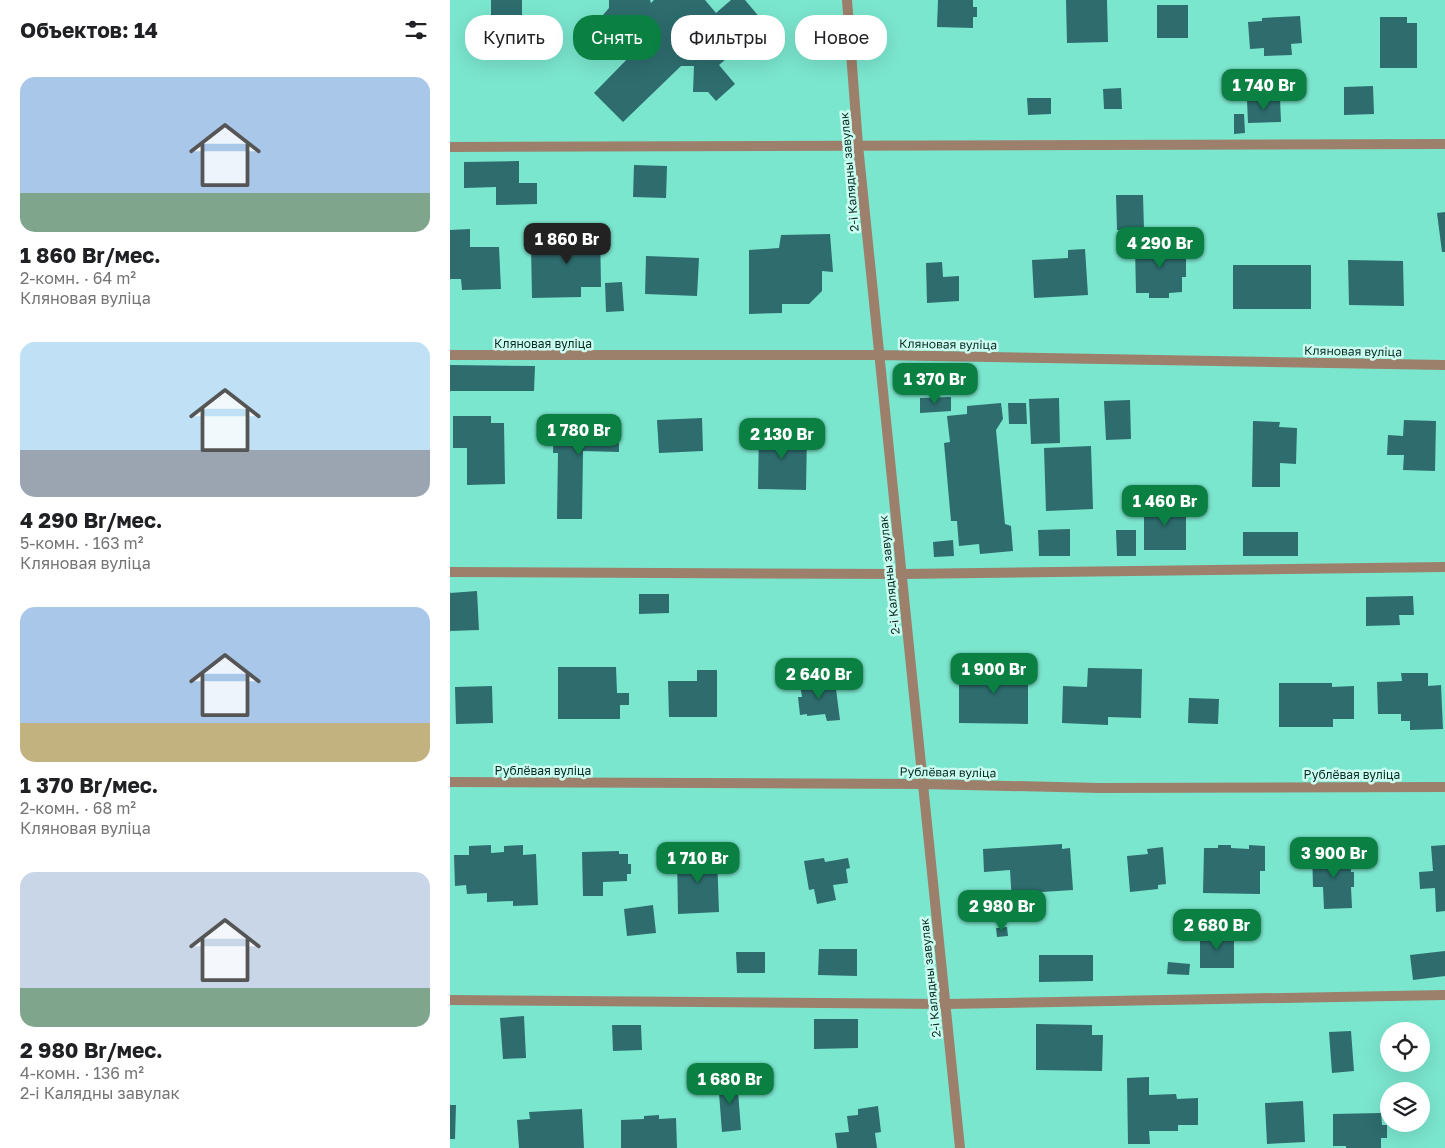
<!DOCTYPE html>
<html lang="ru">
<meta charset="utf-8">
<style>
:root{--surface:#fff;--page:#f2f2f2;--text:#202124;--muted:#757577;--accent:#0b8043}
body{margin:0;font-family:"Golos Text",sans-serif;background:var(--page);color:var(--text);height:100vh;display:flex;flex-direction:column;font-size:19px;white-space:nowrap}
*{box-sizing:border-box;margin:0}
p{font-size:16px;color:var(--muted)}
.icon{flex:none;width:28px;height:28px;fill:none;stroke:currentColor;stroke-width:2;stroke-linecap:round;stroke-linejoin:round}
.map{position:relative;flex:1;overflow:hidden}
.panel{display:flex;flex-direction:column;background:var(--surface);width:450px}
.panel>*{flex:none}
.top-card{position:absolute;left:15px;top:15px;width:475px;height:45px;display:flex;gap:10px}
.controls{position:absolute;left:930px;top:1022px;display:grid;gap:10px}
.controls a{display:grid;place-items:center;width:50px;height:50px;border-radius:50%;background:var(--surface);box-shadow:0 5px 20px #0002;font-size:25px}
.price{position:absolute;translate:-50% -42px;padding:0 11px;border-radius:10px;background:var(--accent);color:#fff;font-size:16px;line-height:32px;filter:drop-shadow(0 1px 2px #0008)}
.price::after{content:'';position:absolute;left:50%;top:30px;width:15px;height:11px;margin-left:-8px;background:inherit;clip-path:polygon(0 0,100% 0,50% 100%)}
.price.active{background:#222;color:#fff}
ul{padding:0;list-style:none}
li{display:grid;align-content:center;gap:10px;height:265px;padding:0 20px}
li span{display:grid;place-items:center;height:155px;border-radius:15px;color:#555}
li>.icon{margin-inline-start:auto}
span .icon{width:90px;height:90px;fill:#fffc;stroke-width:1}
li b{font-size:21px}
h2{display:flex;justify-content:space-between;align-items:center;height:60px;padding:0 20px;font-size:21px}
.pill{padding:0 18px;border-radius:20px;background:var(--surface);box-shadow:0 5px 20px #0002;font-size:18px;line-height:45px}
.pill.active{background:var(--accent);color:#fff}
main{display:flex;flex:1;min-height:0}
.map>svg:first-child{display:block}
</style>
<main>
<section class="panel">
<h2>Объектов: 14<svg class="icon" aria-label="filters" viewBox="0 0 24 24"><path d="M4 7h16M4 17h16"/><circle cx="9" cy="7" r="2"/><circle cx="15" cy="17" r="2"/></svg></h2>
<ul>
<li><span style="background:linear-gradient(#a9c7e8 75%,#7fa58c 0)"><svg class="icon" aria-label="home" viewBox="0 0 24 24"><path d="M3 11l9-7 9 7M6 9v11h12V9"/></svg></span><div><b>1 860 Br/мес.</b><p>2-комн. · 64 m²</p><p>Кляновая вуліца</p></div></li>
<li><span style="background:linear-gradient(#bfe0f5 70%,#9aa5b1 0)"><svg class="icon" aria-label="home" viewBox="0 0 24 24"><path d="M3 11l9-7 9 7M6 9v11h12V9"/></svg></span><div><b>4 290 Br/мес.</b><p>5-комн. · 163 m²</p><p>Кляновая вуліца</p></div></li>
<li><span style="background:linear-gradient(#a9c7e8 75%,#c2b280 0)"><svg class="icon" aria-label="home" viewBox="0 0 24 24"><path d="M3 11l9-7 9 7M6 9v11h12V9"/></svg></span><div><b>1 370 Br/мес.</b><p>2-комн. · 68 m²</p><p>Кляновая вуліца</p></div></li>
<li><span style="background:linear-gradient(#c9d6e8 75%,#7fa58c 0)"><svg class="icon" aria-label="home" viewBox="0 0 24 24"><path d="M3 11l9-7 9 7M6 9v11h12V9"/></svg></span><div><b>2 980 Br/мес.</b><p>4-комн. · 136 m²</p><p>2-і Калядны завулак</p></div></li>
</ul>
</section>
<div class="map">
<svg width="995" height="1148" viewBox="0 0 995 1148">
<rect width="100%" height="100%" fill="#7be6ce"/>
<path fill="#2e6c6e" d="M41 0H72V20H88V41H41Z
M159 0H200L201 3 204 0H255L266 13 281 0H295L316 25 269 65 285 84 266 101 258 92H243L244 66H231L173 122 144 93 187 49 153 15 159 8Z
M488 0H523V7H527V17H523V28L487 27Z
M616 0H657L658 42 617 43Z
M707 5H738V38H707Z
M850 16 852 43 841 44 842 55 814 56V48L800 49 798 22 812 21V18Z
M930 17H957V23H967V68H930Z
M923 86 924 114 894 115V87Z
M671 88 672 109H654L653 89Z
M577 98H601V114L578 115Z
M830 98 831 122 798 123 797 100Z
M784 114H794L795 133 784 134Z
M69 161V183H87V204L46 205V187L14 188V162Z
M184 165 217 166 216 198 183 197Z
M666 195H693L694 230H667Z
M995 212V252H992L987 213Z
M150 228 151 287H131V297L82 298 81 247H95L106 239 108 236 113 235V229Z
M20 229V247H49L51 289 12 290 11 279H0V230Z
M380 234 383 272 372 271V291L359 304H332V313L299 314V250L329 248 331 235Z
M704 242H730V255H736V277H732V292L719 293V298H699V293H686L685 246H703Z
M635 249 638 295 584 298 582 260 618 258V250Z
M196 256 249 258 247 296 195 294Z
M898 260 953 261 954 306 899 305Z
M492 262 493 277 509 276V301L477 303 476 263Z
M783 265H861V309H783Z
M172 282 174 311 156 312 155 283Z
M0 365 85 366 84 391H0Z
M501 397V411L470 413V398Z
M609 398 610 443 581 444 579 399Z
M680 400 681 439 656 440 654 401Z
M551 403 553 419 546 430 555 524 561 526 563 551 530 554 529 544 509 546 507 521H501L494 443 500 442 497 416 517 414V406Z
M558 403H576L577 424H559Z
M3 416H41V423H54L55 484 17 485V448H3Z
M104 416 169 417V452L133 451 132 519H107L108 453H103Z
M252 418 253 451 209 453 207 420Z
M954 420 986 421 985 471 953 470 954 455H937L938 435 953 436Z
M803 421 830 422 829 427 847 428 846 464 830 463V487H802Z
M309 430 357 431 356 490 308 489Z
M641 446 643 509 596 511 594 448Z
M707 497H723V511H736V550H694V511H703V503H707Z
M620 529V556H589L588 530Z
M666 530H686V556H667Z
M793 532H848V556H793Z
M503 540 504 556 484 557 483 542Z
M27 591 29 630 0 631V593Z
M189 594H219V613L189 614Z
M963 596 964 615H949L950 625 916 626V597Z
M509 666H578V724L509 723Z
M108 667H166L167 693H179V705H170V719H108Z
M638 668 692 669 691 718 658 717V725L612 723 613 686 637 687Z
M247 670H267V717H219L218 681H247Z
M951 673H978V686L991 685 993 729 960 730V721H951V714H928L927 682 952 681Z
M375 678 376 690 386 689 390 720 377 721 375 714 357 716V714L350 715 348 697H352L350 684H361V680Z
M829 683H882V687L904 686V719H883V727H829Z
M42 686 43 723 6 724 5 687Z
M739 698 769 699 768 724 738 723Z
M612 844V849L620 848 623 890 576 893V902L562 903 560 870 534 872 533 849Z
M41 845V853L54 852V846L73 845V855L86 854 88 905 63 906V901L37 902V893L17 894 16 885 5 886 4 855H19V846Z
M768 845H781V848L799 849V845L815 846V871H810V894L753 893 754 848H768Z
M995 845V911L986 912 985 888 970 889 969 872 983 871 981 846Z
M713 847 716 884 708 885V889L680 892 677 856 698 854 697 849Z
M862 850H876L877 855 900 854 901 872H904V887H901L902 908 874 909 873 887H863Z
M169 851V854H178V864H181V874H177V881L153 882V896H133L132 852Z
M227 854 267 855 269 912 228 914Z
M374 858 375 862 398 858 400 868 396 869 398 883 383 885 386 900 367 904 364 889 359 890 354 861Z
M203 905 206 933 177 936 174 909Z
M557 927 558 936 547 937 546 928Z
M750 935H784V968H750Z
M369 949H407V976L368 975Z
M995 951V976L963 980 960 955Z
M286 952H315V973H287Z
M589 955H643V981L589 982Z
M718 962 740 964 739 975 717 974Z
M74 1016 76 1058 53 1059 50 1018Z
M364 1019H408V1048L364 1049Z
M586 1024 642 1025V1035H653L652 1071 586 1070Z
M162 1025H191L192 1050 163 1051Z
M901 1031 904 1071 882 1073 879 1032Z
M699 1077V1095L726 1094 727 1099 748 1098V1125H728V1131H699L700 1144H678L677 1078Z
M287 1078 291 1130 272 1132 268 1080Z
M853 1101 855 1142 817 1144 815 1103Z
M0 1105H6L5 1139H0Z
M428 1106 431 1132 425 1133 427 1148H387L385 1133 399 1132 397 1116 408 1115V1109Z
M132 1109 134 1148H69L67 1120 80 1119 79 1112Z
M931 1113 932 1125H937V1138H931V1148H896V1146H883V1114Z
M209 1115V1119L226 1118 227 1148H171V1120L194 1119V1116Z"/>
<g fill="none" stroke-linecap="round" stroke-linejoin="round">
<path stroke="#9d806b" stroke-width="10" d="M0 147 995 144
M0 572 452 574 995 567
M0 1000 495 1004 995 995"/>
<path stroke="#9d806b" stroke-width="10" d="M397 0 408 145 510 1148
M0 355H429L995 365
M0 782 473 784 650 788 995 787"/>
</g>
<g text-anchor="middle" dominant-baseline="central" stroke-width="5" stroke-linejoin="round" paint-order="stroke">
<g font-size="12" fill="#082c25" stroke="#cbfdf0">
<text transform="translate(399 172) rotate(-95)">2-і Калядны завулак</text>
<text x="93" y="343">Кляновая вуліца</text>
<text transform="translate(498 344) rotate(1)">Кляновая вуліца</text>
<text transform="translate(903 351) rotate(1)">Кляновая вуліца</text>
<text transform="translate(439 575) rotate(-96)">2-і Калядны завулак</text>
<text x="93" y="770">Рублёвая вуліца</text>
<text transform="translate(498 772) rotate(1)">Рублёвая вуліца</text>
<text x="902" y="774">Рублёвая вуліца</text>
<text transform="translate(480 978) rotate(-96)">2-і Калядны завулак</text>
</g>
</g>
</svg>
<div class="controls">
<a><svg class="icon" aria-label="locate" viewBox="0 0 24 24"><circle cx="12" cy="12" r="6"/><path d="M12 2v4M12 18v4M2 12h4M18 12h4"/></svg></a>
<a><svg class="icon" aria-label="layers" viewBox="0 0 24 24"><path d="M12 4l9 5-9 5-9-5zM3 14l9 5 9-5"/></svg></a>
</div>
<b class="price" style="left:814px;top:111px">1 740 Br</b>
<b class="price active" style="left:117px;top:265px">1 860 Br</b>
<b class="price" style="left:710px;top:269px">4 290 Br</b>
<b class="price" style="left:485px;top:405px">1 370 Br</b>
<b class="price" style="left:129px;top:456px">1 780 Br</b>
<b class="price" style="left:332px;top:460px">2 130 Br</b>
<b class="price" style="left:715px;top:527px">1 460 Br</b>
<b class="price" style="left:544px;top:695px">1 900 Br</b>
<b class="price" style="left:369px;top:700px">2 640 Br</b>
<b class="price" style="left:884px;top:879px">3 900 Br</b>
<b class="price" style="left:248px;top:884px">1 710 Br</b>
<b class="price" style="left:552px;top:932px">2 980 Br</b>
<b class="price" style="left:767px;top:951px">2 680 Br</b>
<b class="price" style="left:280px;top:1105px">1 680 Br</b>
<div class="top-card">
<a class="pill">Купить</a>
<a class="pill active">Снять</a>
<a class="pill">Фильтры</a>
<a class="pill">Новое</a>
</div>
</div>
</main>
